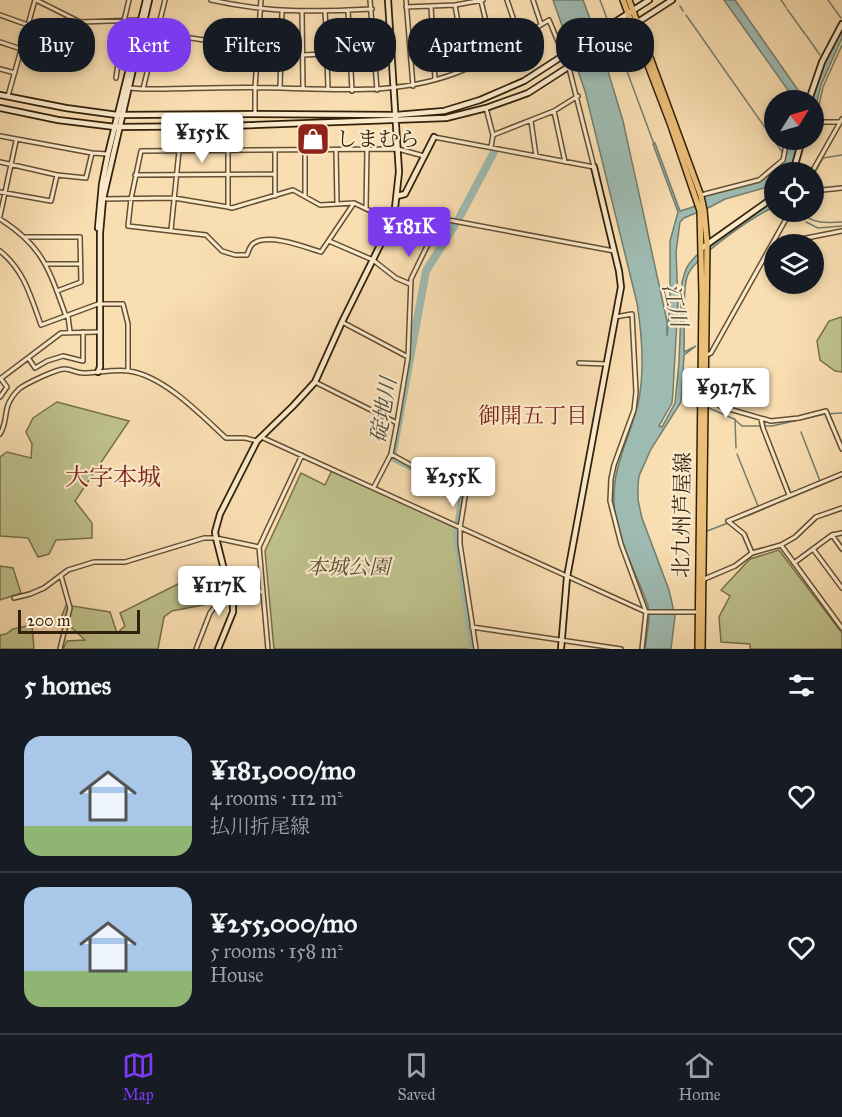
<!DOCTYPE html>
<meta charset="utf-8">
<style>
:root{--surface:#171b24;--page:#20242c;--text:#f1f3f6;--muted:#9ea1a6;--line:#363941;--accent:#7c3aed}
body{margin:0;font-family:"IM FELL Great Primer","Noto Serif JP",serif;background:var(--page);color:var(--text);height:100vh;display:flex;flex-direction:column;font-size:22px;white-space:nowrap}
*{box-sizing:border-box;margin:0}
p{font-size:20px;color:var(--muted)}
.icon{flex:none;width:33px;height:33px;fill:none;stroke:currentColor;stroke-width:2;stroke-linecap:round;stroke-linejoin:round}
.map{position:relative;height:649px;overflow:hidden}
.sheet{display:flex;flex-direction:column;background:var(--surface);flex:1}
.sheet>*{flex:none}
.guide{position:absolute;left:18px;top:18px;width:807px;height:54px;display:flex;gap:12px}
.needle{width:39px;rotate:53deg}
.fabs{position:absolute;left:764px;top:90px;display:grid;gap:12px}
.fabs a{display:grid;place-items:center;width:60px;height:60px;border-radius:50%;background:var(--surface);box-shadow:0 3px 9px #0003;font-size:30px}
.scale{position:absolute;left:18px;bottom:15px;width:122px;box-sizing:border-box;padding-left:6px;border:3px solid #31210a;border-top:0;font-size:16px;line-height:21px;white-space:nowrap;color:#31210a;-webkit-text-stroke:4px #fbeacc;paint-order:stroke}
.price{position:absolute;translate:-50% -51px;padding:0 14px;border-radius:6px;background:#fff;color:#222;font-size:20px;line-height:39px;filter:drop-shadow(0 2px 3px #0008)}
.price::after{content:'';position:absolute;left:50%;top:36px;width:18px;height:14px;margin-left:-9px;background:inherit;clip-path:polygon(0 0,100% 0,50% 100%)}
.price.current{background:var(--accent);color:#fff}
ul{padding:0;list-style:none}
li{display:flex;align-items:center;gap:18px;height:150px;padding:0 24px}
li+li{border-top:2px solid var(--line)}
li span{display:grid;place-items:center;flex:none;width:168px;height:120px;border-radius:18px;color:#555}
li>.icon{margin-inline-start:auto}
span .icon{width:72px;height:72px;fill:#fffc;stroke-width:1}
li b{font-size:26px}
h2{display:flex;justify-content:space-between;align-items:center;height:72px;padding:0 24px;font-size:26px}
.chip{padding:0 21px;border-radius:24px;background:var(--surface);box-shadow:0 3px 9px #0003;font-size:21px;line-height:54px}
.chip.current{background:var(--accent);color:#fff}
.tabs{display:flex;justify-content:space-around;align-items:center;height:84px;border-top:2px solid var(--line);background:var(--surface);font-size:16px;color:var(--muted)}
.tabs a{display:grid;justify-items:center;gap:3px}
.tabs .current{color:var(--accent)}
.map>svg:first-child{display:block}
</style>
<div class="map">
<svg width="842" height="649" viewBox="0 0 842 649">
<rect width="100%" height="100%" fill="#f9deb1"/>
<filter id="stains"><feTurbulence type="fractalNoise" baseFrequency=".00333" numOctaves="4"/><feColorMatrix values="0 0 0 0 .2 0 0 0 0 .09 0 0 0 0 .02 0 0 0 .5 -.17"/></filter>
<radialGradient id="worn" r=".72"><stop offset=".6" stop-color="#630" stop-opacity="0"/><stop offset="1" stop-color="#630" stop-opacity=".3"/></radialGradient>
<path fill="#bec18c" stroke="#78714b" stroke-width="1.5" d="M841 317 842 318V372L835 371 820 360 817 341 829 321Z
M57 402 129 421 75 501 92 523V538L56 540 49 554 38 557 28 538 0 536V457L7 452 31 458 32 444 26 432 33 418Z
M332 470 457 528 456 537 472 649H274L265 551 301 473 325 485Z
M779 550 842 633V649H750V644L721 642 719 617 730 596 721 590 750 559Z
M0 566 13 568 21 593 0 600Z
M178 584 195 602 207 601 208 604 172 611 164 617 158 649H63L67 641 85 640 61 618 66 605 110 612 117 633 125 626 120 613Z
M32 625 34 649H0V635L6 634 13 629Z"/>
<path fill="#9ebbb2" stroke="#727d6f" stroke-width="1.5" d="M553 0H583L592 24 591 26 602 58H604L623 121 667 321V336L670 305V241L678 212 653 144 655 143 680 211 693 207 705 195 760 181 784 161 789 140H798L792 165 783 172H774V180L764 188 725 199 710 207 684 218 680 222 676 252 678 302 673 391 672 403 659 426 662 427 675 403 679 363 682 282C684 276 685 269 689 264 709 238 747 218 774 199V207C754 216 693 257 687 277 682 294 685 333 684 352L696 346 684 355 681 402 651 449 639 476 638 485V500L642 518 669 590 675 616 671 649H645L649 620 648 606C637 573 615 537 614 502 612 467 630 437 638 404 645 372 642 335 637 303L585 91Z
M724 0H735L805 100H795Z
M842 29V38L821 85 813 118C813 112 812 104 812 100 812 82 833 45 842 29Z"/>
<g fill="none" stroke-linecap="round" stroke-linejoin="round">
<path stroke="#727d6f" stroke-width="1.5" d="M600 0 609 24
M781 0 786 7
M828 0 841 18
M680 6 683 11
M787 9 805 34
M686 15 783 153
M806 35 820 55
M615 39 654 144
M816 119 823 87 842 45
M813 176 823 158 842 155
M802 212C811 224 826 223 842 222
M806 222 818 228 842 226
M709 408 734 419 742 426H772L825 414 842 413
M735 419 736 448
M801 432 820 481
M771 444 790 491
M737 454 758 506
M780 502 842 476
M707 531 752 514 775 504"/>
<path stroke="#9ebbb2" stroke-width="8" d="M416 469 392 457 426 271 458 220 494 152
M429 476 463 493 457 535 473 649"/>
<g stroke="#635034" stroke-width="6">
<path id="street" d="M36 0 80 22 141 20
M211 0C270 13 312 12 372 9
M370 0 377 90
M406 0 413 86
M507 0 520 38
M533 0 541 24
M481 1 494 55
M455 5 466 69
M431 6 435 79
M406 7 455 5 483 0
M348 10 352 91
M302 12 303 89
M325 12 327 45 332 48 350 46
M0 15 28 25
M157 33 258 48
M0 42 21 49
M303 55 323 54 327 56 328 89
M0 69 15 73
M116 78 124 21 129 0
M129 88 143 89C189 89 235 86 281 88 344 90 407 95 466 69 496 56 522 36 549 20L564 56
M280 88 282 12
M143 89 165 0
M8 96 35 0
M486 108 493 135 554 111 578 96
M554 111 565 162
M255 114V88L261 0
M531 121 536 156
M813 122H840
M0 136 92 153 86 178 57 175 0 162
M434 137 594 167 569 68
M491 147 493 135
M275 150V196
M305 150V196
M336 150 337 204
M92 153 108 154
M812 172 842 119
M135 175 274 174
M813 191 842 188
M0 192 51 201 57 175
M701 195 759 180 783 160 787 140
M102 199 174 198 228 207V126
M354 203 321 252C305 247 269 233 254 243 250 245 249 250 247 255H235L222 251 206 235 128 226 131 199 141 151 398 149 424 156
M228 207 232 208 293 190 320 205 354 203 377 214 394 217 430 240
M366 209 367 149
M0 216 16 141
M0 219C44 247 49 270 66 316
M171 230 179 151
M26 237H80L81 282 57 291
M329 241 373 260 396 278 410 284
M776 244 842 231
M0 251C24 270 31 297 41 325L98 304H123L128 324V371
M47 264H80
M68 316 70 332
M615 317 632 314 636 392 634 410 614 465 611 479 610 501 621 544 646 612 642 649
M342 322 408 357
M707 355 711 353 790 212
M29 359 35 368 47 361 63 356 83 361V332
M579 363 607 364
M0 379 61 333 98 332
M315 382 397 423
M0 397 7 387 1 379
M705 397 722 407 771 421 799 418 826 411 842 449
M761 419 763 428 789 495
M0 434C10 418 0 408 19 389 25 384 58 368 65 369 71 369 76 373 83 373 98 373 114 369 129 371 164 376 201 415 226 438H245L257 441
M261 437 646 612H698
M391 454 427 474 466 491 460 528V544L476 649
M374 487 391 454 397 423 408 357 411 279 430 240 443 219 614 251
M832 535 842 549
M781 545 842 628
M813 549 842 588
M752 553 744 534 728 521 842 474
M794 563 832 535 842 533
M702 580 735 566 752 553 781 545 795 537 816 517 842 508
M14 598 30 594 44 588 68 570 94 562H125L204 538H216L259 547
M472 627 621 649
M60 649 70 608 61 576
M196 649 210 613 230 586 262 592
M268 649 259 547 302 455"/>
</g>
<g stroke="#31210a" stroke-width="8">
<path id="secondary" d="M0 95 66 108 117 115 255 114 396 115 444 111 480 100 524 81 649 0
M809 100 822 62 842 24
M0 108 58 120 115 127 228 126 446 118 486 108 528 93 672 0
M793 172 802 140
M397 196 405 194 434 137
M98 228 102 184 108 154 146 0
M702 248 774 197
M98 372 100 367V233L103 199 149 0
M218 649 233 612V605L216 538 215 532 220 514 257 441 293 406 315 382 342 322 394 217 399 172 388 0
M561 649 567 577 621 287 619 271 594 167"/>
</g>
<g stroke="#31210a" stroke-width="8">
<path id="primary" d="M623 0 670 123 700 211 702 296 698 649
M629 0 701 196 704 210 707 243 702 649"/>
</g>
<use href="#street" stroke="#fbeacc" stroke-width="3"/>
<use href="#secondary" stroke="#fbeacc" stroke-width="4.5"/>
<use href="#primary" stroke="#ecbf78" stroke-width="5"/>
</g>
<defs>
<g id="shop-square" transform="scale(1.725)"><rect x="-9" y="-9" width="18" height="18" rx="4" fill="#8f2418" stroke="#fbeacc"/><path d="M-5-2.5h2.3a2.7 3.5 0 0 1 5.4 0H5L5.5 6h-11ZM-1.5-2.5h3a1.5 2.3 0 0 0-3 0Z" fill="#fff"/></g>
</defs>
<g fill-rule="evenodd">
<use href="#shop-square" x="313" y="139"/>
</g>
<g text-anchor="middle" dominant-baseline="central" stroke-width="4.5" stroke-linejoin="round" paint-order="stroke">
<g font-size="21" fill="#31210a" stroke="#fbeacc" text-anchor="start">
<text x="336" y="139">しまむら</text>
</g>
<g font-size="21" fill="#31210a" stroke="#fbeacc">
<text transform="translate(682 515) rotate(-89)">北九州芦屋線</text>
</g>
<g font-size="21" font-style="italic" fill="#5b5131" stroke="#fbeacc">
<text x="348" y="567">本城公園</text>
</g>
<g font-size="22" font-style="italic" fill="#524f3c" stroke="#fbeacc">
<text transform="translate(675 305) rotate(77)">江川</text>
<text transform="translate(383 410) rotate(-80)">碇地川</text>
</g>
<g font-size="22" fill="#7a1f14" stroke="#fbeacc">
<text x="533" y="415">御開五丁目</text>
</g>
<g font-size="24" fill="#7a1f14" stroke="#fbeacc">
<text x="113" y="477">大字本城</text>
</g>
</g>
<rect width="100%" height="100%" filter="url(#stains)"/>
<rect width="100%" height="100%" fill="url(#worn)"/>
</svg>
<div class="fabs">
<a><svg class="needle" viewBox="-14 -14 28 28"><path d="M0-13l5 13h-10z" fill="#e53935"/><path d="M0 13l5-13h-10z" fill="#9ea1a6"/></svg></a>
<a><svg class="icon" aria-label="locate" viewBox="0 0 24 24"><circle cx="12" cy="12" r="6"/><path d="M12 2v4M12 18v4M2 12h4M18 12h4"/></svg></a>
<a><svg class="icon" aria-label="layers" viewBox="0 0 24 24"><path d="M12 4l9 5-9 5-9-5zM3 14l9 5 9-5"/></svg></a>
</div>
<div class="scale">200 m</div>
<b class="price" style="left:202px;top:164px">¥155K</b>
<b class="price current" style="left:409px;top:258px">¥181K</b>
<b class="price" style="left:726px;top:419px">¥91.7K</b>
<b class="price" style="left:453px;top:508px">¥255K</b>
<b class="price" style="left:219px;top:617px">¥117K</b>
<div class="guide">
<a class="chip">Buy</a>
<a class="chip current">Rent</a>
<a class="chip">Filters</a>
<a class="chip">New</a>
<a class="chip">Apartment</a>
<a class="chip">House</a>
</div>
</div>
<section class="sheet">
<h2>5 homes<svg class="icon" aria-label="filters" viewBox="0 0 24 24"><path d="M4 7h16M4 17h16"/><circle cx="9" cy="7" r="2"/><circle cx="15" cy="17" r="2"/></svg></h2>
<ul>
<li><span style="background:linear-gradient(#a9c7e8 75%,#8fb573 0)"><svg class="icon" aria-label="home" viewBox="0 0 24 24"><path d="M3 11l9-7 9 7M6 9v11h12V9"/></svg></span><div><b>¥181,000/mo</b><p>4 rooms · 112 m²</p><p>払川折尾線</p></div><svg class="icon" aria-label="heart" viewBox="0 0 24 24"><path d="M12 20l-8-8c-3-5 5-10 8-4 3-6 11-1 8 4z"/></svg></li>
<li><span style="background:linear-gradient(#a9c7e8 70%,#8fb573 0)"><svg class="icon" aria-label="home" viewBox="0 0 24 24"><path d="M3 11l9-7 9 7M6 9v11h12V9"/></svg></span><div><b>¥255,000/mo</b><p>5 rooms · 158 m²</p><p>House</p></div><svg class="icon" aria-label="heart" viewBox="0 0 24 24"><path d="M12 20l-8-8c-3-5 5-10 8-4 3-6 11-1 8 4z"/></svg></li>
</ul>
</section>
<nav class="tabs">
<a class="current"><svg class="icon" aria-label="map" viewBox="0 0 24 24"><path d="M3 6l6-2 6 2 6-2v14l-6 2-6-2-6 2zM9 4v14M15 6v14"/></svg>Map</a>
<a><svg class="icon" aria-label="saved" viewBox="0 0 24 24"><path d="M7 4h10v16l-5-4-5 4z"/></svg>Saved</a>
<a><svg class="icon" aria-label="home" viewBox="0 0 24 24"><path d="M3 11l9-7 9 7M6 9v11h12V9"/></svg>Home</a>
</nav>
